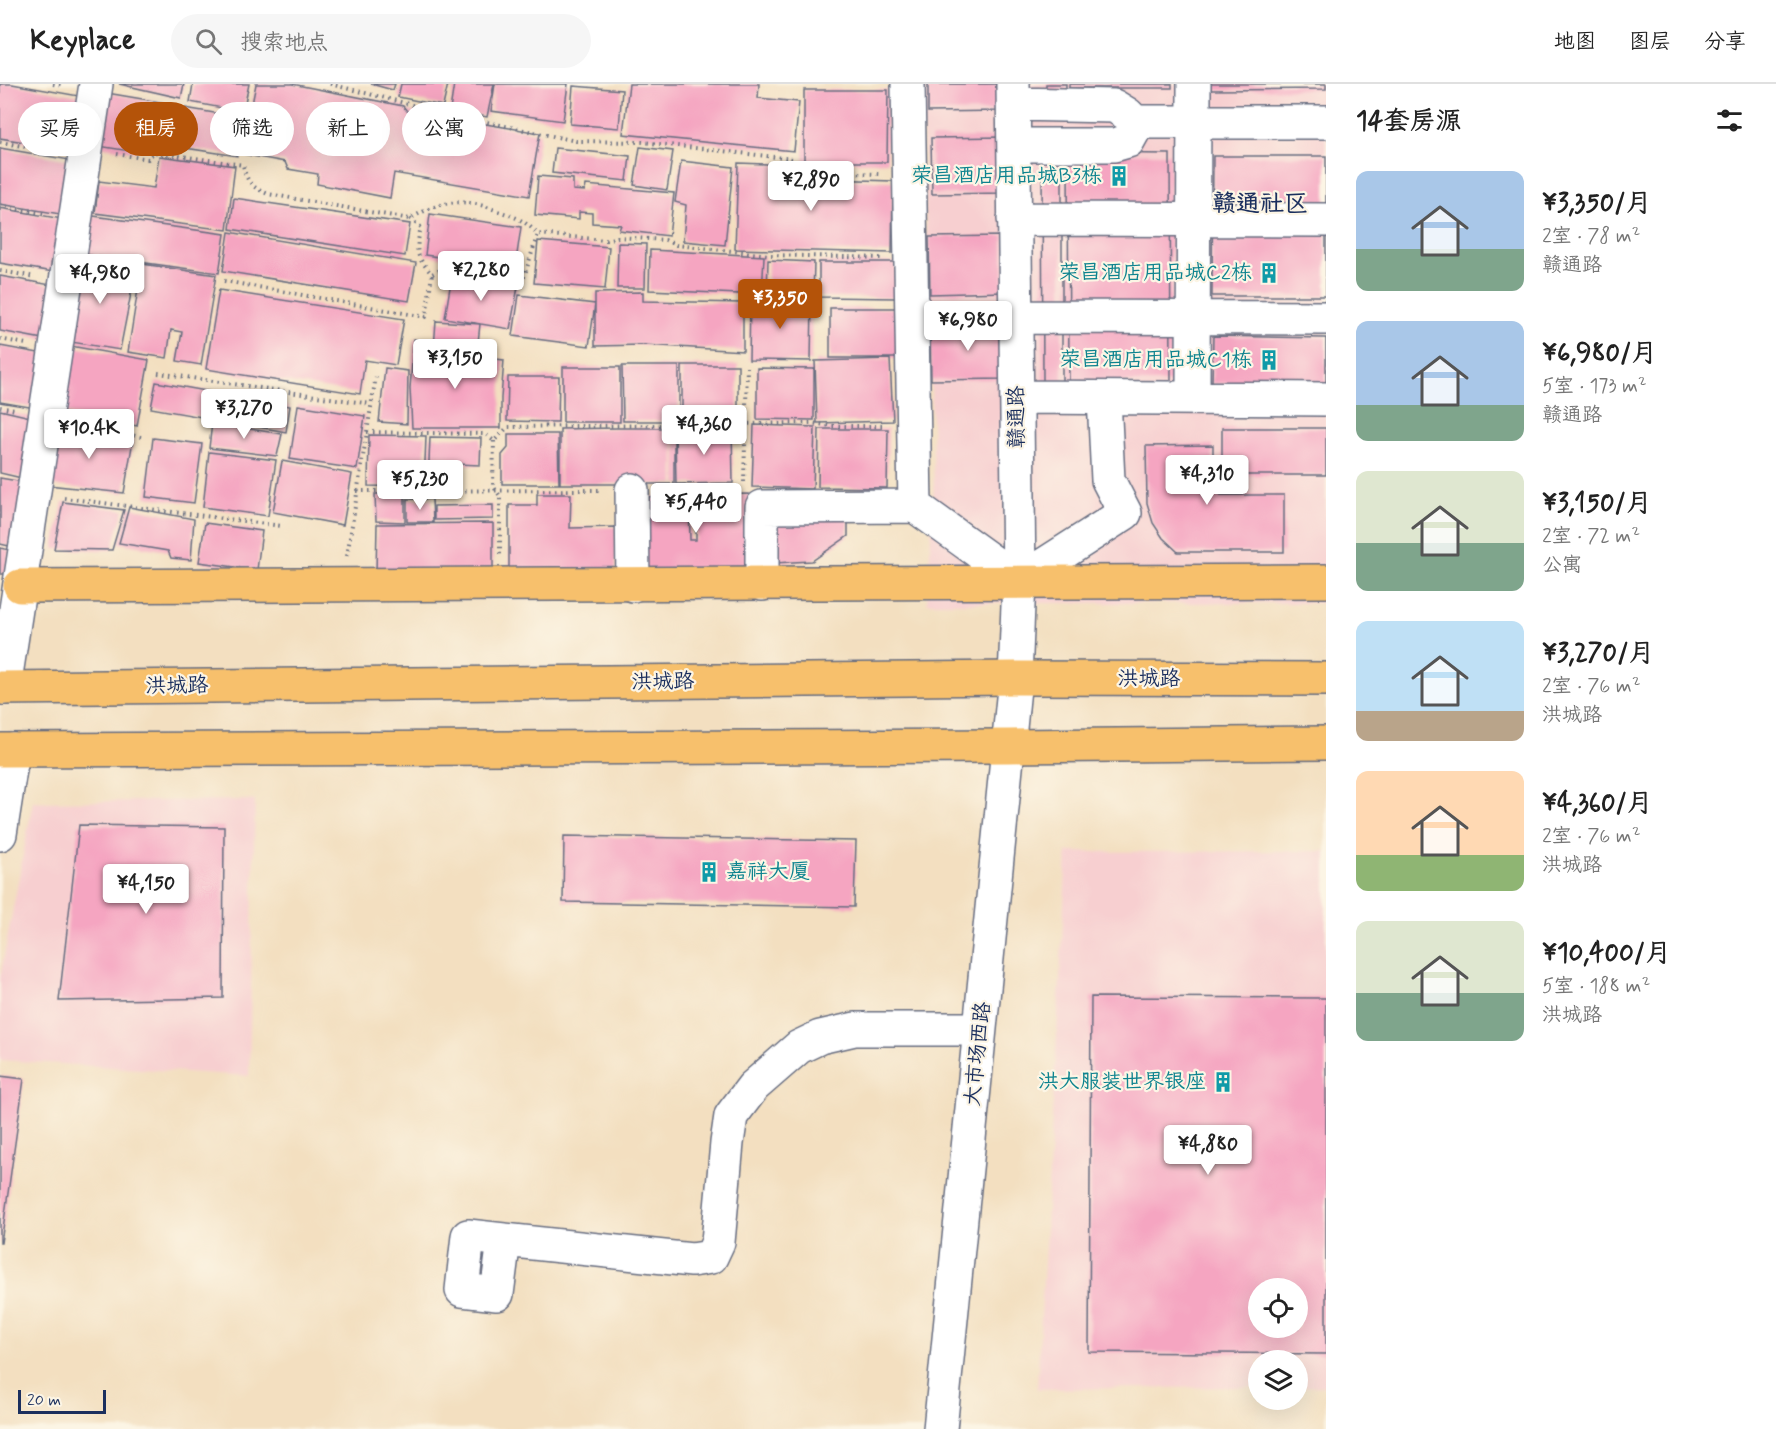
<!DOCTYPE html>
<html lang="zh">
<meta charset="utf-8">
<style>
:root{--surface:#fff;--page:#f6f6f6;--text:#222;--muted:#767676;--line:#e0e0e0;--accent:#b45309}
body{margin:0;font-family:Mynerve,"LXGW WenKai TC",sans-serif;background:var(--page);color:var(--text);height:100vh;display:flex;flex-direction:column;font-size:22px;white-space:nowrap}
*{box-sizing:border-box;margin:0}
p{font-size:20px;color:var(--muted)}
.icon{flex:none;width:33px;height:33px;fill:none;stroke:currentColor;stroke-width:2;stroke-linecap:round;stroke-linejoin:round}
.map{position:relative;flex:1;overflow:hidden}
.sheet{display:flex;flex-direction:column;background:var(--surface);width:450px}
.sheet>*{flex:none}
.guide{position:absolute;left:18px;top:18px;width:570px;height:54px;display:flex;gap:12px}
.controls{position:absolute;left:1248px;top:1194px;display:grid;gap:12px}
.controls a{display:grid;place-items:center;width:60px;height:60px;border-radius:50%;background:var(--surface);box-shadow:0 6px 24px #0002;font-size:30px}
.scale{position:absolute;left:18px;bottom:15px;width:88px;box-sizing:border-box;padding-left:6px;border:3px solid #1b2f5e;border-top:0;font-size:16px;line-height:21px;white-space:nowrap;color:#1b2f5e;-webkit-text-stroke:4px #fcf5e5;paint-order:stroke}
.price{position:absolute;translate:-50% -51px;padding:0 14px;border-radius:6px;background:#fff;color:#222;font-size:20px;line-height:39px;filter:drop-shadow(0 2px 3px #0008)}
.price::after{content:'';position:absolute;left:50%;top:36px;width:18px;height:14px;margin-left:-9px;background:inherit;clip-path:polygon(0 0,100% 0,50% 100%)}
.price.selected{background:var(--accent);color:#fff}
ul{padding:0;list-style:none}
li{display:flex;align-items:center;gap:18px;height:150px;padding:0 30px}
li span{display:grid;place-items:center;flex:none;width:168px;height:120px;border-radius:12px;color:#555}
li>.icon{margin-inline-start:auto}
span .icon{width:72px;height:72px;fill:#fffc;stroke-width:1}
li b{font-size:26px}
h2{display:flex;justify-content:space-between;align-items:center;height:72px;padding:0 30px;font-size:26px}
.tag{padding:0 21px;border-radius:27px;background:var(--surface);box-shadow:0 6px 24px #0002;font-size:21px;line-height:54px}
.tag.selected{background:var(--accent);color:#fff}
header{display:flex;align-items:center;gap:36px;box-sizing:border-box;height:84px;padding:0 30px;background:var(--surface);border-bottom:2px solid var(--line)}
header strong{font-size:28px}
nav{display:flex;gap:33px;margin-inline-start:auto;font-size:21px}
.search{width:420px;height:54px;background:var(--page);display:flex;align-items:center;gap:15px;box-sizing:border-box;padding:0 21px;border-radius:33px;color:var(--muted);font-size:22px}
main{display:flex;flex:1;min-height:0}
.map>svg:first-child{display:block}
</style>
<header>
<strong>Keyplace</strong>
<div class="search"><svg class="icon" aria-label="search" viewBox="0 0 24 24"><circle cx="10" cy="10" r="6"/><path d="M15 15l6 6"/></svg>搜索地点</div>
<nav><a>地图</a><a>图层</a><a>分享</a></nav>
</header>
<main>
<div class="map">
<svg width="1326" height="1345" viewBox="0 0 1326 1345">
<rect width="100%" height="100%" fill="#fcf5e5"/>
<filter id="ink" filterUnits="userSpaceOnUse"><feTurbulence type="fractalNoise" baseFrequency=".0167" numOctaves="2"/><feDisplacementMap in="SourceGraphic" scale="12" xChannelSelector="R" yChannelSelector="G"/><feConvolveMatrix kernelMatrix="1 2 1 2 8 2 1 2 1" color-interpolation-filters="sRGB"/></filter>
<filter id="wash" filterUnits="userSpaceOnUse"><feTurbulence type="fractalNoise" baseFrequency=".008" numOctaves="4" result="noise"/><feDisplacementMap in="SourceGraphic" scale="24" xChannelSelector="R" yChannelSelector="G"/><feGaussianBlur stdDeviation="1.35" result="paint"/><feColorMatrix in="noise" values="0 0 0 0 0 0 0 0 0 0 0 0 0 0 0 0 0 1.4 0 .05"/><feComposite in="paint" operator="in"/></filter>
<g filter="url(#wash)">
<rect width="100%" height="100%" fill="#f3dfc0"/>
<path fill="#f7cfd0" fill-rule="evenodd" d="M922 0H1326V519H927L934 401Z
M255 716 249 992 0 976V894L33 718Z
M1326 767V1302L1298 1303V1276H1258V1303L1037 1305 1067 768ZM1258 1204H1298V1244H1258Z"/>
<g id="blocks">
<path fill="#f5a5c1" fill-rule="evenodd" d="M0 0H12L90 14 80 67 0 54Z
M119 0H184L181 14Z
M193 0H249L243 28 190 18Z
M256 0H292L403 22 407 27 540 49 529 112 394 89 390 114 317 100 318 90 288 85 285 78 242 70Z
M371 0H395L393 6Z
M401 0H448L443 22 398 13Z
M454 0H494L487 33 450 26Z
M495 0H568L563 37 491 27Z
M629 0H759L758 14 799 18 794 67 623 50Z
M928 0H1002L1003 27 928 28Z
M1046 0H1066V4L1046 5Z
M1069 0H1172V4H1069Z
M1211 0H1326V5L1211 6Z
M573 2 622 6 619 44 570 40Z
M804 6H888L887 78H804Z
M107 9 178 21 170 66 137 61 136 68 98 62Z
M185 24 244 34 237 72 179 63Z
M1005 53 1006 109 932 110 931 54Z
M640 63 673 67 667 106 634 101Z
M0 64 76 77 66 131 0 120Z
M555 64 630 72 627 97 552 89Z
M1068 69 1170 70 1171 298H1069Z
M159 72 235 82 227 146 95 129 99 97 154 104Z
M1213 72H1326V212H1212Z
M681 77 733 83 725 161 683 157 686 121 675 118Z
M738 79 793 81V94L893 97 892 169 735 165Z
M1042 82H1062V297H1043Z
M538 92 573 95V106L585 107 586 101 674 109 669 152 619 146 621 141 592 139V129L579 128V135L535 131Z
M234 114 410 140 405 172 230 145Z
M0 124 68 136 59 189 0 179Z
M430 130 521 143 515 184 425 171Z
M86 131 225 150 219 189 81 170Z
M229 148 416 179 409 217 223 187Z
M1003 152 1004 208 930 210 929 153Z
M538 157 609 163 605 205 534 199Z
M618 159 646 160 645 204H617Z
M650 166 764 172 762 211 649 206Z
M768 176 814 178 813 212 767 211Z
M77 178 136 184 120 266 65 257Z
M819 178H896L895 214 819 213Z
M142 180 216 191 201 281 177 277 182 248 171 246 167 274 128 268Z
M452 191 518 203 510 245 445 234Z
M0 192 57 202 48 256 0 247Z
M219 206 404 235 396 281 365 276 360 310 206 285Z
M643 208V217L743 219V267L644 261 595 262V209Z
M519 211 595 220 589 262 513 252Z
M750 216 812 217 811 277 749 276Z
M830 224H906V274H830Z
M436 237 480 240 477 268 434 264Z
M1004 239 1005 295 931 296 930 240Z
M1213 252 1326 254V301L1212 299Z
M414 255 432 258 430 268 504 276 501 314V344H412L410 304Z
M65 261 149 276 137 342 53 327Z
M0 262 50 271 41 325 0 318Z
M890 275 893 337 817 339 815 277Z
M682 281H738V337H682Z
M622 282H679V337H623Z
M563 283H620V338H563Z
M385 284 408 287 407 340 379 338Z
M757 284 814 285V336L757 335Z
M508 293H559L558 338 507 337Z
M156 298 290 322 286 348 151 324Z
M298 321 365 332 357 385 290 375Z
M0 326 39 335 26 395 0 389Z
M56 339 133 356 124 409 48 401Z
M212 339 282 350 277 372 209 364Z
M754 341 815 343 813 405 752 403Z
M616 344H674V400H560V345Z
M675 344H732L733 399 676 400Z
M1222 344H1326V391H1222Z
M819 345H888L887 404 818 403Z
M508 350H558L559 400H502V371L508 364Z
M369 351 426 352 424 403 368 402Z
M430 353 481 354 480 381 457 380 456 404 428 402Z
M153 354 202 360 194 419 146 413Z
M1213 361V405L1221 411H1284V468H1178L1163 454 1153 439 1147 419 1146 362Z
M209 368 276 376 268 432 203 423Z
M282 377 352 390 343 441 273 428Z
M0 394 30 399 18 464 0 460Z
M375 410H405V438L376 437Z
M537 410H571L570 444 616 443V485L509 486V421H537Z
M749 410 751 486 641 487V413L689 412 690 456H696V411Z
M407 415H432L433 438H407Z
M63 418 124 426 112 466 54 465Z
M493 421V435L434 436V422Z
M129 423 194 435 191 476 171 474 168 467 119 459Z
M848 430V452L812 477 774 479 772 433Z
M205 439 262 447 257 486 199 478Z
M493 439V489H376L377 440Z
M0 464 10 466 5 490H0Z
M79 741 224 743 223 914 59 917Z
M564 752 856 757 854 823 563 818Z
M1091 913 1326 914V1270L1089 1268ZM1258 1204H1298V1244H1258Z
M0 992 24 995 1 1159H0Z"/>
</g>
</g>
<g filter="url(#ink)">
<use href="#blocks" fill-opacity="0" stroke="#676d80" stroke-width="1.5"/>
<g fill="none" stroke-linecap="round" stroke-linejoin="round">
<g stroke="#676d80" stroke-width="36">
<path id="minor" d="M908 0 915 422 1019 497 1125 429 1108 396 1104 314
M1013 20 1114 22 1127 30 1135 38 1133 48 1128 57 1114 61H1014
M1135 38H1326
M1014 135 1326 136
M1016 233 1326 234
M1017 313 1326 315
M1193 314 1194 0
M632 406 633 501
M762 500V423L915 422
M4 604 96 0
M0 750 13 666
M504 1156 497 1210 462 1206 468 1152 692 1176 711 1173 718 1158 727 1059 731 1032 753 1003 799 963 820 953 855 945H980
M940 1345 1015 594 1019 497 1013 0"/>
</g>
<g stroke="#676d80" stroke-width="36">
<path id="major" d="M20 502C455 502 891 497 1326 497"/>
</g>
<g stroke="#676d80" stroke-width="36">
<path id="highway" d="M0 604 1015 594 1326 595
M0 666 1009 662 1326 659"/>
</g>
<path stroke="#676d80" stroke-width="4" stroke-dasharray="1.5 4.5" stroke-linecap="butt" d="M53 0 64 2
M330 0 444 29 576 57 642 58 793 75 804 84 820 88 879 90
M0 58 55 68
M117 70 148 75 154 68 243 81C247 99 252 103 268 110L410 135C441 116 464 113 498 127 516 133 524 136 538 150L606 156 618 153 665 156 676 161 770 171 881 174
M0 123 47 130
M410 135 421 143C415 168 415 171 432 190L446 183 523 196 538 150
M0 187 35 193
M224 197 426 233 432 190
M0 255 26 260
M158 289 371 320
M0 323 15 326
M75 339 145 354
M367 348 485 350 494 357 508 343 812 339 831 342H882
M494 357 493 402 500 412V471
M744 398 747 283
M662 405H739
M357 407 601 406
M64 414 282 442
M347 472 376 292"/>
<use href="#minor" stroke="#fff" stroke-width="33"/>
<use href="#major" stroke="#f7c06c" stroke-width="33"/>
<use href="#highway" stroke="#f7c06c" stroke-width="33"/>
</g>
</g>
<defs>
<g id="building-bare" transform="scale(1.62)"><path d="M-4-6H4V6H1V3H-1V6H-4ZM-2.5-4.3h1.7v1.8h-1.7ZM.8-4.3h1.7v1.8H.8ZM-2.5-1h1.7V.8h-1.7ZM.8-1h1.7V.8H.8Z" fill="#0f9aa8" stroke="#fcf5e5" stroke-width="2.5" paint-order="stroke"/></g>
</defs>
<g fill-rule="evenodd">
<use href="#building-bare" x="1119" y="92"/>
<use href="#building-bare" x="1269" y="189"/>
<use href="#building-bare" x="1269" y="276"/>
<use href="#building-bare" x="709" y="788"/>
<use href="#building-bare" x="1223" y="998"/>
</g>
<g text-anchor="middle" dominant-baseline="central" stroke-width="4.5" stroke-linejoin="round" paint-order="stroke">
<g font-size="21" fill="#0d838f" stroke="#fcf5e5" text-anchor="end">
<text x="1102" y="92">荣昌酒店用品城B3栋</text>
<text x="1252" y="189">荣昌酒店用品城C2栋</text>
<text x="1252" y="276">荣昌酒店用品城C1栋</text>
<text x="726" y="788" text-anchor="start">嘉祥大厦</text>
<text x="1206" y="998">洪大服装世界银座</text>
</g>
<g font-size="21" fill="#1b2f5e" stroke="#fcf5e5">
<text transform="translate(1017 333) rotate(-91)">赣通路</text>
<text x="1149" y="595">洪城路</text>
<text transform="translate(663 598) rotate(-1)">洪城路</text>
<text transform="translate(177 602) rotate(-1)">洪城路</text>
<text transform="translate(978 970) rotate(-84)">大市场西路</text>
</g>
<g font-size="24" font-weight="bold" fill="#1b2f5e" stroke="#fcf5e5">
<text x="1260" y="120">赣通社区</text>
</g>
</g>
</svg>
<div class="controls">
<a><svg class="icon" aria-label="locate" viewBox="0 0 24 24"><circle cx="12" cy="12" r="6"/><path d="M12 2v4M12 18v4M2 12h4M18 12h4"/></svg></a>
<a><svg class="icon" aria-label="layers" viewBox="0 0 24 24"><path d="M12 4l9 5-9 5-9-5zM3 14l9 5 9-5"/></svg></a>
</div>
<div class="scale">20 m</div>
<b class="price" style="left:811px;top:128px">¥2,890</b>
<b class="price" style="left:481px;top:218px">¥2,280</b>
<b class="price" style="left:100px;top:221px">¥4,980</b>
<b class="price selected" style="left:780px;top:246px">¥3,350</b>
<b class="price" style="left:968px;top:268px">¥6,980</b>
<b class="price" style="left:455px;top:306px">¥3,150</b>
<b class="price" style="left:244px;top:356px">¥3,270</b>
<b class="price" style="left:704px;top:372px">¥4,360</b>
<b class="price" style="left:89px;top:376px">¥10.4K</b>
<b class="price" style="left:1207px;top:422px">¥4,310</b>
<b class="price" style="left:420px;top:427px">¥5,230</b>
<b class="price" style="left:696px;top:450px">¥5,440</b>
<b class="price" style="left:146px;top:831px">¥4,150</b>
<b class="price" style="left:1208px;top:1092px">¥4,880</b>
<div class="guide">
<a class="tag">买房</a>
<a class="tag selected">租房</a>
<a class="tag">筛选</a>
<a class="tag">新上</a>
<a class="tag">公寓</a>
</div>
</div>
<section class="sheet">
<h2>14套房源<svg class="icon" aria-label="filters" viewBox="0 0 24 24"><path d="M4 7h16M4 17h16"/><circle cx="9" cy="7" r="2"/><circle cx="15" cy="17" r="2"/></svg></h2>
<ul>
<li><span style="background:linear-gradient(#a9c7e8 65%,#7fa58c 0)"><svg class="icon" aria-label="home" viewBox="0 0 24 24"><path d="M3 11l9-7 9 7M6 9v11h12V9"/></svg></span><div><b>¥3,350/月</b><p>2室 · 78 m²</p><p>赣通路</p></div></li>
<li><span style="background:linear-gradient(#a9c7e8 70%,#7fa58c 0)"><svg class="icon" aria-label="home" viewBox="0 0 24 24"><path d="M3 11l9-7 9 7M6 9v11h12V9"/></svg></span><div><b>¥6,980/月</b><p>5室 · 173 m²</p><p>赣通路</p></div></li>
<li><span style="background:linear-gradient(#dfe7d0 60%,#7fa58c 0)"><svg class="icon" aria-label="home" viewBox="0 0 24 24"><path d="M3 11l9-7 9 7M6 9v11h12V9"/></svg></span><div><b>¥3,150/月</b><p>2室 · 72 m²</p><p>公寓</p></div></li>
<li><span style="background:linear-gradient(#bfe0f5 75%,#b9a48a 0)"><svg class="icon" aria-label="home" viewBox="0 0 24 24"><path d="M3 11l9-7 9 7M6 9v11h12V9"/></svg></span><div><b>¥3,270/月</b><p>2室 · 76 m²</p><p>洪城路</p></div></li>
<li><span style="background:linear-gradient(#ffd9b3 70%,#8fb573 0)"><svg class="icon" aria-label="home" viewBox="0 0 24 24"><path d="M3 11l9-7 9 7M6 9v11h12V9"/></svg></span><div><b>¥4,360/月</b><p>2室 · 76 m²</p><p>洪城路</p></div></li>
<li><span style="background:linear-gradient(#dfe7d0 60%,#7fa58c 0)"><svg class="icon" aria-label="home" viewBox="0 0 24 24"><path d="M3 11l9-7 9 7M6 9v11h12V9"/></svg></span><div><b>¥10,400/月</b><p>5室 · 188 m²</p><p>洪城路</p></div></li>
</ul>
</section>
</main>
